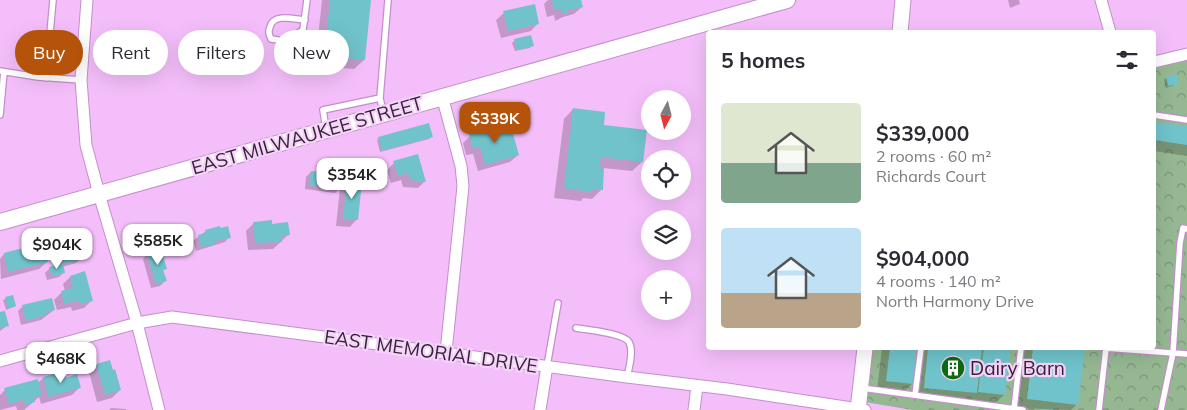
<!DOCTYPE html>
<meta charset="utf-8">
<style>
:root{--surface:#fff;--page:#f2f2f3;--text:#2b2b33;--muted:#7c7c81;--accent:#b45309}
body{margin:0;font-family:Mulish,sans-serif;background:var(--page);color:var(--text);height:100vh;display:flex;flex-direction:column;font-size:19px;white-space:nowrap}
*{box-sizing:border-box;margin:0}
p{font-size:16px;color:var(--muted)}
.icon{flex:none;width:28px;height:28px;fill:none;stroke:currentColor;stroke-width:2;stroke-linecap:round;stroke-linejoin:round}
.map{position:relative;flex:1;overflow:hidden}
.sheet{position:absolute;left:706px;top:30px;width:450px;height:320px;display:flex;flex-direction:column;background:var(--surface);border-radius:5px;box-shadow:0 5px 20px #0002}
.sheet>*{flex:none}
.guide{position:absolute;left:15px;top:30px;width:475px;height:45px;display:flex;gap:10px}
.needle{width:32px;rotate:187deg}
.buttons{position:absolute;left:641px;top:90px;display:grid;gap:10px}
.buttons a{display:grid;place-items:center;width:50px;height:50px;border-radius:50%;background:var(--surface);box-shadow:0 5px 20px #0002;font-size:25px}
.price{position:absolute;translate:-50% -42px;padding:0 11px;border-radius:10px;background:#fff;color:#222;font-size:16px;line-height:32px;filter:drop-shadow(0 1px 2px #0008)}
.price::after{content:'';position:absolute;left:50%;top:30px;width:15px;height:11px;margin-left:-8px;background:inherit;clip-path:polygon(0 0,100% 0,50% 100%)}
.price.selected{background:var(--accent);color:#fff}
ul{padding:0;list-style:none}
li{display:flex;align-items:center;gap:15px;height:125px;padding:0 15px}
li span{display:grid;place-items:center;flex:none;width:140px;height:100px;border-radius:5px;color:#555}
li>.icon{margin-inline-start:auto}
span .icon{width:60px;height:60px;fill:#fffc;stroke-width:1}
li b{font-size:21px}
h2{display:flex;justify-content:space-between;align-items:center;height:60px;padding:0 15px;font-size:21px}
.tag{padding:0 18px;border-radius:22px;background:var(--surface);box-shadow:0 5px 20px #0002;font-size:18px;line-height:45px}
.tag.selected{background:var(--accent);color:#fff}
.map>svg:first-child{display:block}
</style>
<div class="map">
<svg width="1187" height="410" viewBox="0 0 1187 410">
<defs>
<pattern id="park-crowns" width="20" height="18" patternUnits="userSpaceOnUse" patternTransform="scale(1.25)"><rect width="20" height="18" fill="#95b892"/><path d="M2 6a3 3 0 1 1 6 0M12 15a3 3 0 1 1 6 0" fill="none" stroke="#7a9578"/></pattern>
</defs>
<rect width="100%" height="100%" fill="#f4befa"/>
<path fill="url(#park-crowns)" d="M1187 57V410H912L865 402 872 348H1154V67Z"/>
<path fill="#0003" d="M322 0H370L364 60 354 69 315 66Z
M548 0H580L582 7 574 14 563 17 555 21 554 15 547 17 544 4Z
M1008 0H1019L1020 4 1010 8Z
M504 13 538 23 531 31 501 38 496 20Z
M515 40 532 45 530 48 515 51 512 43Z
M1166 78 1178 83 1166 88 1164 80Z
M573 109 602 126 642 162 632 171 603 168 602 189 592 199 583 198 581 201 554 198 564 119Z
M1154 123 1187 128V156L1154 151Z
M470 136 518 155 510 162 478 171 473 154 466 155 463 143Z
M431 137 429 139 380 152 377 140 379 138Z
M394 163 425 181 418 188 403 187 401 180 391 183 387 170Z
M311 172 341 178 340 189 347 182 357 219 350 227 336 226 340 188 335 193 305 189 306 177Z
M254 223 271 225 288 235 273 249 248 250 246 231Z
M206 231 229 237 225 242 196 251 193 241Z
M73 235 81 258 76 263 62 267 64 272 59 277 47 280 45 273 50 268 60 265 53 244 58 239Z
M27 249 28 254 47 262 39 269 1 279 0 259 4 254Z
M147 254 165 269 163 271 165 281 160 286 151 288 143 259Z
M70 277 92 300 84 308 72 311 71 307 57 310 54 300 62 292 65 291 63 284Z
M12 296 15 306 6 310 3 300Z
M23 306 54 310 41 320 21 325 18 311Z
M0 314 8 325 0 331Z
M882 348H916L912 384 902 394 877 391Z
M920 348H1010L1004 395 994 404 915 397Z
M1024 348H1084L1077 404 1071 410 1017 408Z
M97 365 120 390 112 398 97 402 89 372Z
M63 373 65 379 79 388 72 395 41 404 39 397 24 410H17L16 406 0 410V395L5 390 38 383 43 378Z
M111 408 126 409V410H109Z"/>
<path fill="#70c3cb" d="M330 0H371L365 60 324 56Z
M552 0H581L583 7 568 10V13L563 14 561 9 554 10Z
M535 4 539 24 508 31 503 11Z
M531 35 534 46 517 50 514 39Z
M1177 74 1179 84 1168 86 1166 77Z
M573 108 605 112 604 125 647 130 643 162 601 157 600 167H604L603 190 592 189V192L564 188Z
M1154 122 1187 126V145L1154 140Z
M429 123 433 137 382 151 378 137Z
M510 123 519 155 485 165 480 147 473 149 469 134Z
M418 154 426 182 410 180 408 173 398 176 393 161Z
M311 171 329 173V176L343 177 341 189 309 185Z
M347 180 362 182 358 220 343 219Z
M272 220V224L288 222 290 235 281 236 282 242 255 243 253 222Z
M220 226 221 228 228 226 231 238 215 241 216 244 201 247 198 235 206 233 205 230Z
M74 233 82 259 65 264 58 238Z
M27 247 29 253 45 249 48 262 8 272 4 253Z
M161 249 167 269 163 270 167 281 156 284 147 253Z
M63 263 65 273 52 276 49 267Z
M85 271 93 301 79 304 78 300 64 304 61 291 73 288 70 276Z
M13 295 16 306 8 309 5 297Z
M52 298 55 310 46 312 47 315 26 321 22 305Z
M5 311 9 326 0 328V312Z
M890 348H917L913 384 886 381Z
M928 348H982L977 393 924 388Z
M984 348H1011L1005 395 978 392Z
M1033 348H1085L1078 405 1027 399Z
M110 360 113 370 115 369 121 390 105 395 96 364Z
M64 371 66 378 77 374 81 388 48 397 43 377Z
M38 379 42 395 34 398 35 402 25 405 24 400 9 404 4 388Z"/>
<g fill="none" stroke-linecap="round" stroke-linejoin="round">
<g stroke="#c38fc9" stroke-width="8">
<path id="service" d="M305 20C294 19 273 13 270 27 268 32 269 34 271 39L285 41 303 30 307 0
M0 71 38 77 81 80
M46 78 53 0
M383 112 380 98 388 0
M0 115 4 72
M1154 115 1187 120
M326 129 323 110 380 98
M576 328C587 330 623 333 629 342 634 351 629 368 627 377
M1105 348 1187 354
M547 366 558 303
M862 388 1023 410
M915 395 921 348
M1014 409 1021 348
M1099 410 1106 348
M1161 410 1173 353 1180 243 1183 228 1187 229"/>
</g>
<g stroke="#c38fc9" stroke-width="13">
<path id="minor" d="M87 0 81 80 86 145 99 194 137 323 159 410
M1101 0 1110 32
M1154 62 1187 54
M442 96 461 166 463 186 446 352
M0 361 137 323 172 317 627 377 727 389 865 410
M540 410 547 366
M694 410 697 386"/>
</g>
<g stroke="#c38fc9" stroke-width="17">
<path id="tertiary" d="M900 32 903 0
M858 410 865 348"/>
</g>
<g stroke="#c38fc9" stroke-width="18">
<path id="secondary" d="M0 222 787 0"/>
</g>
<use href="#service" stroke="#fff" stroke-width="5.5"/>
<use href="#minor" stroke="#fff" stroke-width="11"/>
<use href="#tertiary" stroke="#fff" stroke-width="15"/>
<use href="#secondary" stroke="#fff" stroke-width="16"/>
</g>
<defs>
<g id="building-disc" transform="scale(1.25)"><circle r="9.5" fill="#0f6a12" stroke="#f5d4f9"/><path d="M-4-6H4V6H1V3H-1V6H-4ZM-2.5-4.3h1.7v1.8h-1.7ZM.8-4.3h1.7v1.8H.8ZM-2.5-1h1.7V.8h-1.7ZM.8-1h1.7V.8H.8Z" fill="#fff"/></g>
</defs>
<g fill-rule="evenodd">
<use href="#building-disc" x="953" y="368"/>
</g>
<g text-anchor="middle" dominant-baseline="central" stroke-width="4.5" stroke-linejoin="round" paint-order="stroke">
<g font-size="19" fill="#372239" stroke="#f5d4f9">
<text transform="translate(307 135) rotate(-16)">EAST MILWAUKEE STREET</text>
<text transform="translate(431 351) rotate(8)">EAST MEMORIAL DRIVE</text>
</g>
<g font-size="19" fill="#372239" stroke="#f5d4f9" text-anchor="start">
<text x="970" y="368">Dairy Barn</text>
</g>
</g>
</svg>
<div class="buttons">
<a><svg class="needle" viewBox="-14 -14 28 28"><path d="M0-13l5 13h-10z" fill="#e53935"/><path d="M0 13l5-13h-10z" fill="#7c7c81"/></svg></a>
<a><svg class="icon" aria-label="locate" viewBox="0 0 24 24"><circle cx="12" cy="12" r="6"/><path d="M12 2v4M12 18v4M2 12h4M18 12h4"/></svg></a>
<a><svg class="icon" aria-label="layers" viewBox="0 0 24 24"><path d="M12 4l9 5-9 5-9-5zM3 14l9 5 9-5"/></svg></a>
<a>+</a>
</div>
<b class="price selected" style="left:495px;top:144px">$339K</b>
<b class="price" style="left:352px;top:200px">$354K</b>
<b class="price" style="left:158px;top:266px">$585K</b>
<b class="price" style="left:57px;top:270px">$904K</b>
<b class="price" style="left:61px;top:384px">$468K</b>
<div class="guide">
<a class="tag selected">Buy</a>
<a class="tag">Rent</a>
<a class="tag">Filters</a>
<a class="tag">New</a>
</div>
<section class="sheet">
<h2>5 homes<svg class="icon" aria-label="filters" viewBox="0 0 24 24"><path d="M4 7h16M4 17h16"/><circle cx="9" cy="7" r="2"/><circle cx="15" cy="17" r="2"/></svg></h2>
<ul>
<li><span style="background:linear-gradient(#dfe7d0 60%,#7fa58c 0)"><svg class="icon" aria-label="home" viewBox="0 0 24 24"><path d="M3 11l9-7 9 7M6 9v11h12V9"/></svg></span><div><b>$339,000</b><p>2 rooms · 60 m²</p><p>Richards Court</p></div></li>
<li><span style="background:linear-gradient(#bfe0f5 65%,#b9a48a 0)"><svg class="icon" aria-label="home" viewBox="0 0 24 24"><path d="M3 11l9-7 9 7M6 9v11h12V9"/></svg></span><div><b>$904,000</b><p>4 rooms · 140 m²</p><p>North Harmony Drive</p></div></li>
</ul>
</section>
</div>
